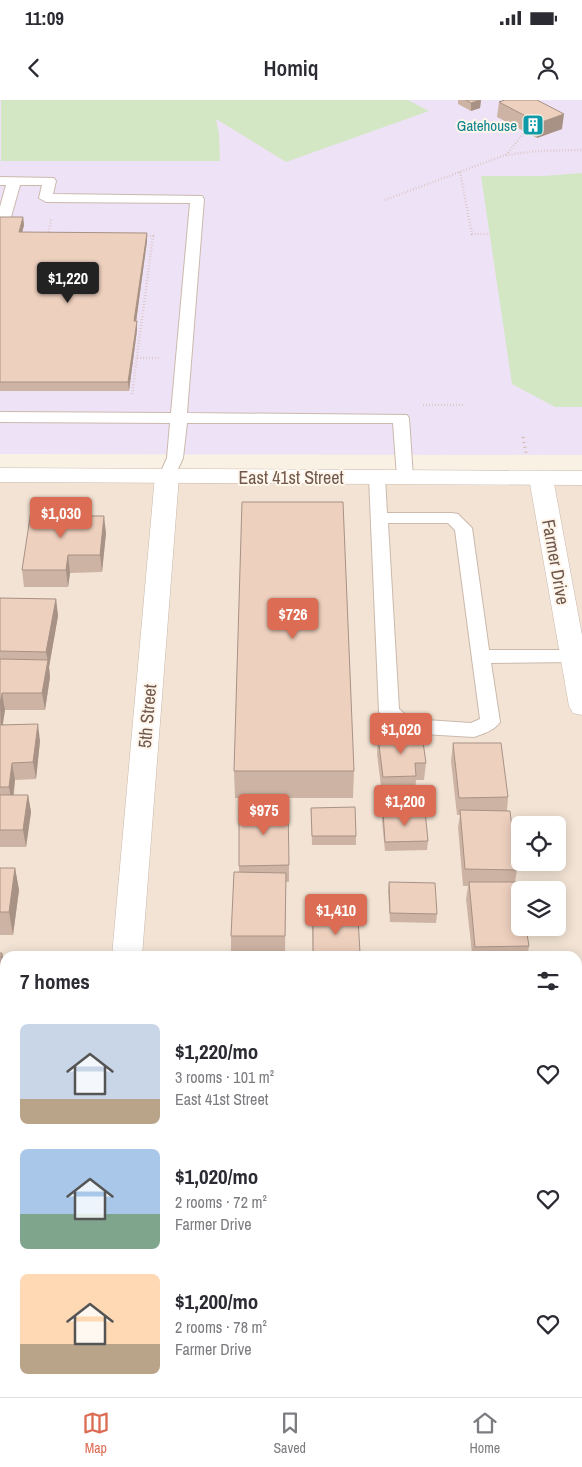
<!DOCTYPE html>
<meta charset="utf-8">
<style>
:root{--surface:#fff;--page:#f2f2f3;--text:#2b2b33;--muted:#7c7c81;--line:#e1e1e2;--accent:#dc6c53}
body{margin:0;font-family:"Archivo Narrow",sans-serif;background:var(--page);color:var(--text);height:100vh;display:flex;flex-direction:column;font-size:19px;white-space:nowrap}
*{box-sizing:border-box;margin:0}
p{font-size:16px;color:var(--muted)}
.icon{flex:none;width:28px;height:28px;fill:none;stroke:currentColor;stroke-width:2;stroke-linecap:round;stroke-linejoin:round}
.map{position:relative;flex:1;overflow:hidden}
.drawer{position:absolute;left:0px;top:851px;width:582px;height:446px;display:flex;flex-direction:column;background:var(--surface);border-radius:15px 15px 0 0;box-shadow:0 2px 12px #0003}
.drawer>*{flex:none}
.tools{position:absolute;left:511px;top:716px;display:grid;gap:10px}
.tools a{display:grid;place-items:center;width:55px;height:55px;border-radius:8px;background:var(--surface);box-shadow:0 2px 12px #0003;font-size:25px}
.price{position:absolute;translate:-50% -42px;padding:0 11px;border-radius:5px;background:var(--accent);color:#fff;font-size:16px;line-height:32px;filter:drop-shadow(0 1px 2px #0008)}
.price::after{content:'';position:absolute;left:50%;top:30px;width:15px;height:11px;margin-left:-8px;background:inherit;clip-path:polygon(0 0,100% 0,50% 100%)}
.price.on{background:#222;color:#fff}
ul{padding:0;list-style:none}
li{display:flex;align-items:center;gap:15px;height:125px;padding:0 20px}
li span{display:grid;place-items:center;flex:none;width:140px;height:100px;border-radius:8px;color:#555}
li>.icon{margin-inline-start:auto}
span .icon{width:60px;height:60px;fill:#fffc;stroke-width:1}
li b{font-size:21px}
h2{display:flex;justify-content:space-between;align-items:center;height:60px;padding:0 20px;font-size:21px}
.status{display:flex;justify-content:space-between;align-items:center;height:35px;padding:0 25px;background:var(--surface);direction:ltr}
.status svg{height:14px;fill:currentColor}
header{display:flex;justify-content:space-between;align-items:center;height:65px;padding:0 20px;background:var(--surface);font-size:22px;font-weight:600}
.menu{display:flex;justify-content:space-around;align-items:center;height:70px;border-top:1px solid var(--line);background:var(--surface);font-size:14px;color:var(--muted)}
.menu a{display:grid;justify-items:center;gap:2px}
.menu .on{color:var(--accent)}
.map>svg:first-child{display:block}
</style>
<div class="status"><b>11:09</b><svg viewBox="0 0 49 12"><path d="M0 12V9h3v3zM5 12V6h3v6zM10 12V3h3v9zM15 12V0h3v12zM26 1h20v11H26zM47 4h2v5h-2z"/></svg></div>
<header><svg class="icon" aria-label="back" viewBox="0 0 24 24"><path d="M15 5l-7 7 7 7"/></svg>Homiq<svg class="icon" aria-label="person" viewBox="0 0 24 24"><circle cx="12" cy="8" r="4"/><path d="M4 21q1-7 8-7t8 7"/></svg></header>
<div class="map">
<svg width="582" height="1297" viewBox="0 0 582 1297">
<rect width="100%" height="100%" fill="#faf1e5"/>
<path fill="#f2e3d4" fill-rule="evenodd" d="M0 375 582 378V1297H90V1292H578V856H5V1246H0ZM520 725H558V762H520ZM520 790H558V828H520Z"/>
<path fill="#eee2f7" d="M0 0H582V355L0 354Z
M0 1246H5V1292L90 1293V1297H0Z"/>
<path fill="#d4e7c4" d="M1 0H408L429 11 286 62 216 19 219 33 220 61H1Z
M582 73V307H555L512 284 481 76H543Z"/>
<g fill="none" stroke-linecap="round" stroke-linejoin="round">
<g stroke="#cbb9ac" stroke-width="2">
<path id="service" d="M0 77 54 78 56 81 53 94 202 96 204 99 187 313 407 315 409 318 413 377 411 381H399L397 377 393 323H187L183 358 173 380H161L159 376 167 358 170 323 0 322V312L171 313 190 103 46 102 39 98 42 85H20L9 124 2 128H0V107L6 85H0Z
M377 372 383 373 385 377 387 413H452L458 414 472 428 489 550H573L580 551 582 555 580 561 573 562 491 563 500 622C495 630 483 634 474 637L405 633 398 631 379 612 369 377 371 373ZM388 423H448L455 430 480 619 471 623 410 619 399 609Z"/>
</g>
<g stroke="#cbb9ac" stroke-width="1">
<path id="minor" d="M167 369 175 371 179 376 142 856H112L155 376 159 371Z
M541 371 549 373 553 378 582 535V615L573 613 569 606 529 378 533 373Z
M0 1228H5V1264H0Z
M71 1292H109V1297H71Z"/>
</g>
<g stroke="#cbb9ac" stroke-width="1">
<path id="tertiary" d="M0 368 582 371V385L0 382Z"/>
</g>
<path stroke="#d2b3a2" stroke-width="2.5" stroke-dasharray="0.5 2.5" stroke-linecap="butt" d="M506 55 525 32
M460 72 472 134H490
M385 100 505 55 538 51 582 50
M48 135 51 119
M137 258H159
M132 294 153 136H143
M423 305H465"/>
<path stroke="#d2b3a2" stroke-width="3" stroke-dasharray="1 4" stroke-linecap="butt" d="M523 337 526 353"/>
<use href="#service" fill="#fff" fill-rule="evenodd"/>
<use href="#minor" fill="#fff" fill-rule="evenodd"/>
<use href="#tertiary" fill="#fff" fill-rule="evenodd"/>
</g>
<path fill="#cdb3a3" d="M458 0H481L480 8 471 11 458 4Z
M499 2 562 29 537 38 497 17Z
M0 117H23L24 125 22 132 147 141 136 221H137V230L129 291H0Z
M77 416 106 433 102 472 70 473 68 487H24L22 470Z
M0 498 56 499 58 516 49 567 50 577 45 610H5L3 624 40 641 36 679 15 680 14 695H28L31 712 26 747H0Z
M378 637 426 663 424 680H416L415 693 382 694 377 654Z
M453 643 508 697 507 711 517 770 515 782 529 846 528 853 530 856H472V853L466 799 468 786H463L458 727 460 715H457L451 661Z
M234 671H354L353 698H235Z
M239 707 289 765V782H286L285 853H231V836L239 772Z
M311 708 356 736V745H312Z
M383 712 428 741 427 750 385 751 382 721Z
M0 768H15L19 790 13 835H0Z
M389 782 437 814 436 823 390 822 388 791Z
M312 827 360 853V856H313Z
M0 996H5V1074H0Z
M578 1216 582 1248V1252L578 1265Z
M419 1292H479V1297H420Z"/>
<path fill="#a79285" d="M481 0 480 8 471 11V3Z
M564 14 562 29 537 38 539 23Z
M23 117 24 125 20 141 19 132Z
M147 133V141L135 230 134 221Z
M137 221V230L129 291 128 282Z
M104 416 106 433 102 472 100 455Z
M68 455 70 473 68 487 66 470Z
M56 499 58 516 49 567 50 577 45 610 42 593 48 562 46 552Z
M2 593 5 610 1 634 0 604Z
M38 624 40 641 36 679 33 662Z
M12 663 15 680 12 704 9 687Z
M28 695 31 712 26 747 23 730Z
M15 768 19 790 13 835 9 812Z
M2 853 5 865V893L1 923 0 918V872Z"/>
<path fill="#eed0be" stroke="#a79285" d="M466 0H480L471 3Z
M505 0H537L564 14 539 23 499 2Z
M0 117H23L19 132 147 133 134 221H137L128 282H0Z
M242 402H343L354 671H234Z
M76 410V416H104L100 455H68L66 470H22L31 411Z
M0 498 56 499 46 552 0 551Z
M0 559 48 560 42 593H2L0 604Z
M38 624 33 662 12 663 9 687H0V625Z
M422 635 426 663H415L416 676 383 677 378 637Z
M453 643H501L508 697 459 698Z
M0 695H28L23 730H0Z
M239 707H288L289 765 239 766Z
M355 707 356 736H312L311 708Z
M460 710 510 711 517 770 465 769Z
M425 711 428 741 385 742 383 712Z
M0 768H15L9 812H0Z
M234 772 286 773 285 836H231Z
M389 782 435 783 437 814 390 813Z
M469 782H520L521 790H520V828H526L529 846 475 847Z
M313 818H358L360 853 313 854Z
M0 853H2L0 872Z
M472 853H530V856H472Z
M0 996H5V1053H0Z
M578 1216 582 1248V1251H578Z
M217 1292H282V1297H217Z
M325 1292H380V1297H325Z
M422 1292H479V1297H423Z
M515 1292H582V1297H516Z"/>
<defs>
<g id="building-square" transform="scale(1.125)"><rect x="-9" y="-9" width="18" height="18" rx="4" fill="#0f9aa8" stroke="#fef5eb"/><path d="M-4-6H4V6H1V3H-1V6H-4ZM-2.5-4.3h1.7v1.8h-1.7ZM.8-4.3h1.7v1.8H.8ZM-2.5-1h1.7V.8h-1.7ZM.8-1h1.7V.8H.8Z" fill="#fff"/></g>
</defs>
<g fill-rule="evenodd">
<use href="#building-square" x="533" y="25"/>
</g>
<g text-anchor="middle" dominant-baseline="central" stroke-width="4" stroke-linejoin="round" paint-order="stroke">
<g font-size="15" fill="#0d838f" stroke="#fef5eb" text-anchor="end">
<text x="517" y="25">Gatehouse</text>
</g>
<g font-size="18" fill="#71584c" stroke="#fef5eb">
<text x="291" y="377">East 41st Street</text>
<text transform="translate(556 462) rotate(80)">Farmer Drive</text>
<text transform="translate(147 616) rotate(-85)">5th Street</text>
</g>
</g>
</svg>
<div class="tools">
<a><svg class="icon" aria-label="locate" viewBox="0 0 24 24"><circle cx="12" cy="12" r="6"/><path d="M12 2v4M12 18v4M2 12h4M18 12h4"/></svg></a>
<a><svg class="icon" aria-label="layers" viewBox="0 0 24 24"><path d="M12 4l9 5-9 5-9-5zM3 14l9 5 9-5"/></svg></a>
</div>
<b class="price on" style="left:68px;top:204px">$1,220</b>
<b class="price" style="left:61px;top:439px">$1,030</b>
<b class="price" style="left:293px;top:540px">$726</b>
<b class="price" style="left:401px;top:655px">$1,020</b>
<b class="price" style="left:405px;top:727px">$1,200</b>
<b class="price" style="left:264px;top:736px">$975</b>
<b class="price" style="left:336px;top:836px">$1,410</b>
<section class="drawer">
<h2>7 homes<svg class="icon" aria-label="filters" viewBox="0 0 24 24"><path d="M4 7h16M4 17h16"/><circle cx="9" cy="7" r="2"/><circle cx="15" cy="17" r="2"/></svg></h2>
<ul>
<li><span style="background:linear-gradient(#c9d6e8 75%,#b9a48a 0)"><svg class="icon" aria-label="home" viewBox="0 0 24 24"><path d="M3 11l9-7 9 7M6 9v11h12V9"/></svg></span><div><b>$1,220/mo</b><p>3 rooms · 101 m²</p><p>East 41st Street</p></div><svg class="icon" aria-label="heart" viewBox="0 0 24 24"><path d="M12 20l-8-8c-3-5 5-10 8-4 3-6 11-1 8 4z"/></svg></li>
<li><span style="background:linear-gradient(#a9c7e8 65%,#7fa58c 0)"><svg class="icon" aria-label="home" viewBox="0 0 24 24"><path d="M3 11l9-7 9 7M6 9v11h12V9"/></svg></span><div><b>$1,020/mo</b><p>2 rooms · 72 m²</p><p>Farmer Drive</p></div><svg class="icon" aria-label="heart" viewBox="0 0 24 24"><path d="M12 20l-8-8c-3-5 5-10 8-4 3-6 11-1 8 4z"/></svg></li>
<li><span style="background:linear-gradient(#ffd9b3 70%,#b9a48a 0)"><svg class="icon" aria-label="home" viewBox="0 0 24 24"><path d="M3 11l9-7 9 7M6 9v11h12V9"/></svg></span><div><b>$1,200/mo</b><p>2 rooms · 78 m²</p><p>Farmer Drive</p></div><svg class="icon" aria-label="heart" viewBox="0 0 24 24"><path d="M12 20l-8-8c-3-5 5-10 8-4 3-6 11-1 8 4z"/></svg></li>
</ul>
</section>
</div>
<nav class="menu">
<a class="on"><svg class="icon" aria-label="map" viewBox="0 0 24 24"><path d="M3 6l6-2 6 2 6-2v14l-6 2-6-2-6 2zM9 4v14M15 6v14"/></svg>Map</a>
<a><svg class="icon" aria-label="saved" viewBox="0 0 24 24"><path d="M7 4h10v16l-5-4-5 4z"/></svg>Saved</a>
<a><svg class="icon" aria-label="home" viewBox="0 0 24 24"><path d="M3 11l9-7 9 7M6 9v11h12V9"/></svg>Home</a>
</nav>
